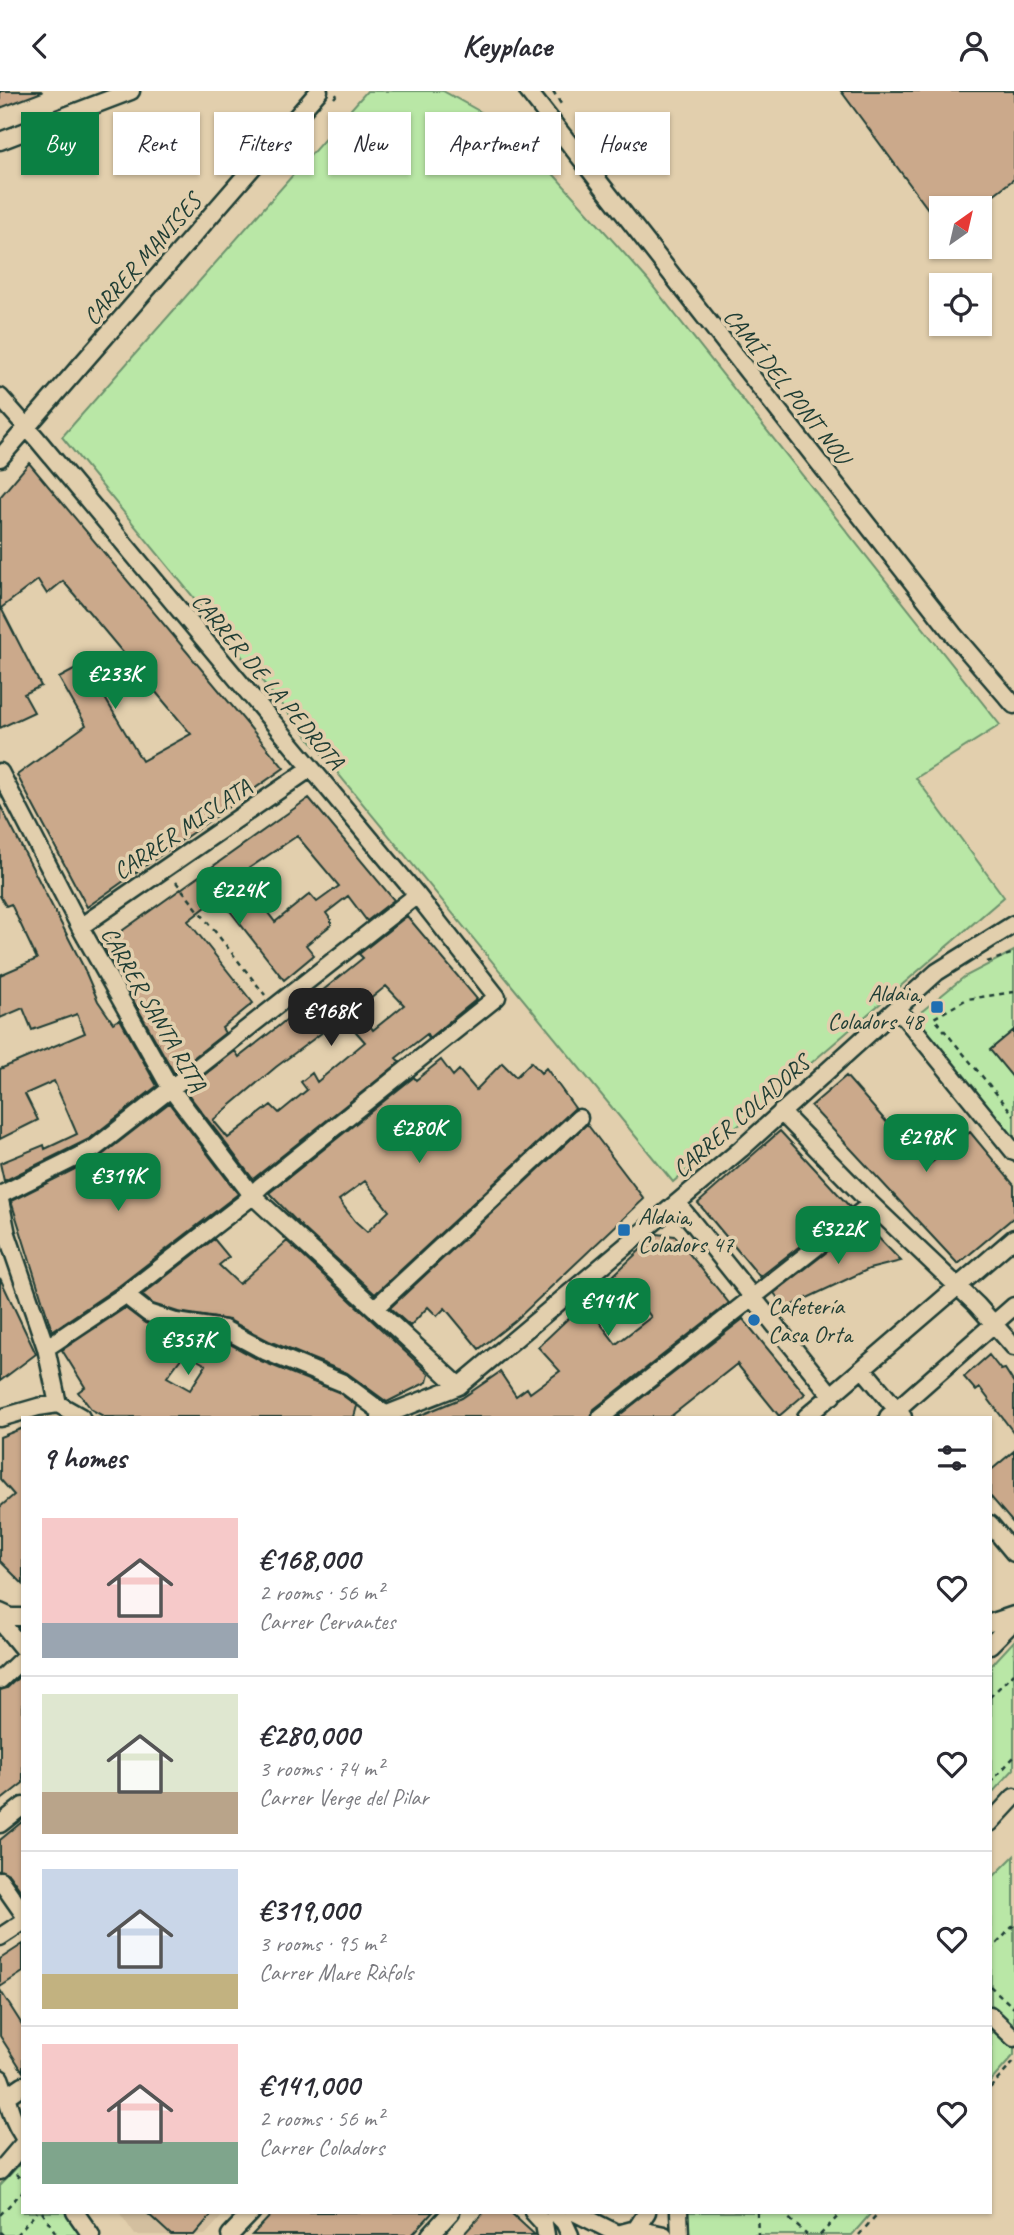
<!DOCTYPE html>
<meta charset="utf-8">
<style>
:root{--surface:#fff;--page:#f2f2f3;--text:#2b2b33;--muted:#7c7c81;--line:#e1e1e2;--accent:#0b8043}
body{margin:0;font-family:Caveat,sans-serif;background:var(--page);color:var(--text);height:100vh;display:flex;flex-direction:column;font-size:26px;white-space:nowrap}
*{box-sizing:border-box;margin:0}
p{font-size:23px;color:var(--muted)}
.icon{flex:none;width:38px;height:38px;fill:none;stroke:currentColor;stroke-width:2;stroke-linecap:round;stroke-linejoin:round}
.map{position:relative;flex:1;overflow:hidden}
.drawer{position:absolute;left:21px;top:1325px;width:971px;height:798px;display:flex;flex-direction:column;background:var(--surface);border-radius:0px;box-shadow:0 2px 5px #0004}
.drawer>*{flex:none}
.guide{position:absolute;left:21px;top:21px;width:973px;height:63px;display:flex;gap:14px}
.needle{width:46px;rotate:34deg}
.buttons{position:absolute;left:929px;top:105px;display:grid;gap:14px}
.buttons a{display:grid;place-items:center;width:63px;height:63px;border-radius:0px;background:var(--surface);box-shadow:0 2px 5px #0004;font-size:35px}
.price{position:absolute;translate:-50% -60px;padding:0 16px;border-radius:14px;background:var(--accent);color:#fff;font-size:23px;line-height:46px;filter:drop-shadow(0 2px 4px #0008)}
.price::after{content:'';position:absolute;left:50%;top:42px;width:21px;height:16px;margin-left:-10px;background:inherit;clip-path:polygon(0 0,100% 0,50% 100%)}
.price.on{background:#222;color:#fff}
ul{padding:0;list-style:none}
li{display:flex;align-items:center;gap:21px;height:175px;padding:0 21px}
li+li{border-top:2px solid var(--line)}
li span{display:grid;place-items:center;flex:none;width:196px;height:140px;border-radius:0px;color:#555}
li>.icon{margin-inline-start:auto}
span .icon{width:84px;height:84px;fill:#fffc;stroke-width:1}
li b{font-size:30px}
h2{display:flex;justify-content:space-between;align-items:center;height:84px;padding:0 21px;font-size:30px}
.tag{padding:0 24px;border-radius:0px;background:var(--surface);box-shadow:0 2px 5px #0004;font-size:24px;line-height:63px}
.tag.on{background:var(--accent);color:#fff}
header{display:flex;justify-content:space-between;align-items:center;height:91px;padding:0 21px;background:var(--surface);font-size:32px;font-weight:800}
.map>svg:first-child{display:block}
</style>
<header><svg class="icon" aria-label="back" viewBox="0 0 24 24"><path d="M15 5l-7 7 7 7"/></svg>Keyplace<svg class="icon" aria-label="person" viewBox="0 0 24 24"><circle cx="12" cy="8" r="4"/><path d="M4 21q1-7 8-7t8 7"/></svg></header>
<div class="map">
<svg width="1014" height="2144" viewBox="0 0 1014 2144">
<rect width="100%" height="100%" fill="#e2cfad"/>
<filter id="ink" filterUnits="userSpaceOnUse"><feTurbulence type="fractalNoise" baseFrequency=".0143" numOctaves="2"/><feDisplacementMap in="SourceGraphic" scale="14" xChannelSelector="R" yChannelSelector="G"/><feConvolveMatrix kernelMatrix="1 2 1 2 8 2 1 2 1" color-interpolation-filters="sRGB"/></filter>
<g filter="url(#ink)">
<path fill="#d3bf9f" d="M119 2121H226L205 2144H135Z"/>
<path fill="#b9e7a6" stroke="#6c926d" stroke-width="2" d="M367 0H443L515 40 647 188 1000 634 916 687 1004 806 673 1091 62 346Z
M1014 860V1048L915 926 964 886Z
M1014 1550V1678L991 1703V1575Z
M1014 1765V1936L991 1913 990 1789Z
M991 1932 1014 1954V1964L991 1990Z
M23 2070V2121H67L82 2144H0V2094Z
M687 2121H872L852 2144H689Z"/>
<path fill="#cba98b" stroke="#1f3d34" stroke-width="2" fill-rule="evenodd" d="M0 0H41L42 1 0 17Z
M841 0H1014V88L976 117H942V137Z
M29 372 284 677 87 816 17 684 86 634 59 587 85 573 142 670 191 643 63 490 47 503 38 489 1 517 41 595 24 603 34 621 0 637V406Z
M309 707 394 809 367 830 348 805 326 822 331 829V834L306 854 314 864 284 889 219 806 188 830 253 912 222 937 225 942 174 982 102 854ZM297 745 339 795 317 811 310 803 275 831 239 784Z
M0 714 83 875 98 910 113 932 120 928 157 995 89 1048 4 1090 0 1072 44 1054 45 1058 77 1043 54 990 25 1003 38 1029 0 1048V978L85 942 77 923 32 939 23 917 0 927V884L37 868 11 813 6 815 0 805Z
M407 825 477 908 429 947 427 943 396 967 400 971 253 1088 185 999 235 960 239 966 276 937 363 867 359 863ZM386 895 404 914 373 939 358 918ZM343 926 365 951 317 991 312 982 301 991 307 999 279 1022 271 1014 228 1047 213 1029 276 976Z
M1014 939V988L990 959Z
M441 969 453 985 459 979 476 999 502 972 516 986 531 971 541 982 546 977 575 1017 375 1203 302 1136 269 1102 414 986 416 989ZM365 1090 389 1120 367 1141 355 1130 339 1109Z
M846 985 926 1076 970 1041 1014 1094V1126L958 1173 811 1015Z
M169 1012 238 1103 119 1195 52 1240 11 1110 101 1065Z
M587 1033 644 1108 515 1230 479 1258 445 1217 437 1225 428 1216 410 1235 390 1217Z
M780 1040 850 1116 760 1186 698 1112Z
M864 1132 901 1170 869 1178 786 1217 774 1202Z
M657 1143 675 1145 729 1212 594 1318 591 1326H416L462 1307 500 1281 516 1305 527 1297 530 1302 560 1280 538 1256ZM631 1198 651 1226 616 1253 598 1229Z
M214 1148 229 1166 219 1174 239 1193 287 1150 429 1283 427 1291 387 1311 347 1282 269 1250 229 1229 178 1221 153 1213 142 1204Z
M0 1187 36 1263 0 1290Z
M125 1217 145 1232 174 1241 221 1248 261 1270 338 1301 357 1315 354 1326H105L92 1319 78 1301 85 1296 62 1259ZM185 1262 206 1274 190 1299 167 1286Z
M743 1228 805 1303 779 1325 737 1273 670 1326H617Z
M989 1264 1001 1279 1005 1278 1014 1292V1342L980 1297 976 1300 964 1286Z
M23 1337V1493L0 1470V1416L14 1404 0 1388V1346Z
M1014 1360V1433L990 1405V1380Z
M21 1584 23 1586V1692L0 1710V1599L7 1597Z
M23 1730V1803L9 1783 0 1779V1749Z
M23 1853V1881L0 1896V1868Z
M0 1899 23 1935V1981L0 1945Z
M146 2121H214L194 2144H171Z
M274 2121H433L412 2144H252Z
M484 2121H510L535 2144H463Z"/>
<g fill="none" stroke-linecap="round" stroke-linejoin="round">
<g stroke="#1f3d34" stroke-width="21">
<path id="minor" d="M528 0 953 543 1014 614
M0 50 131 0
M0 306 37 348 417 804 497 906 261 1095 245 1111 125 1204 46 1257
M0 367 319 0
M0 681 80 836 171 998 252 1104 459 1295
M80 836 311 677
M897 917 1014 1061
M781 1021 871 1113 977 1214 1014 1256
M0 1104 95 1057 417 804
M0 1109 7 1143 46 1257 58 1313
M677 1112 832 1305
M125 1204 148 1222 176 1231 224 1238 265 1260 343 1292 386 1324
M375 1217 579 1027
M863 1278 903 1326
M380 1326 459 1295 741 1058 937 881 1014 833
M601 1326 871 1113
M806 1326 1014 1147
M888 1326 1014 1215
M0 1327 38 1316 58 1313 81 1326
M990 1433 1014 1462
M0 1521 11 1526H23
M0 1530 23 1558
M990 1532 1014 1524
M990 1554 1014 1530
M0 1589 23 1567
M990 1732 1014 1706
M0 1733 23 1715
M0 1789 23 1822
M0 1846 23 1831
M990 1924 1014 1947
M0 1987C9 2010 9 2024 23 2045
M7 2005 23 1994
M0 2080 23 2053
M75 2121 91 2144
M533 2121 544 2133 546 2144
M554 2121 564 2131 570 2144
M574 2121 616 2142
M679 2121 680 2144
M636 2138 647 2121
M230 2144 252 2121
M430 2144 451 2121
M614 2144 636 2138 664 2144"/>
</g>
<path stroke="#1f3d34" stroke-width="2.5" stroke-dasharray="5 5" stroke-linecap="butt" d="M553 0 561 13
M334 7 340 0
M176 791 265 904
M987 871 1014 862
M1014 901 967 908 934 927 1014 1024
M990 1606 1014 1582
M990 1692 1014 1666
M990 1860 1014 1834
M990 1895 1014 1917
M990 1997 1014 1971
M16 2083 23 2091
M42 2121 57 2144
M757 2121 758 2144
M782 2121 807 2144
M0 2124 23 2100
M0 2141 3 2144
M16 2144 37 2121
M820 2144 842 2121
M859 2144 879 2121"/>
<use href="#minor" stroke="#e2cfad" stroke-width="16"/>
</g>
</g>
<g fill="#1f6fb2" stroke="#e2cfad" stroke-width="2.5">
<rect x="930" y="909" width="14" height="14" rx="3.5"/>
<rect x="617" y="1132" width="14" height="14" rx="3.5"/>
<circle cx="754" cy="1229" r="7"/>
</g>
<g text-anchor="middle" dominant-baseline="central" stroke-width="7" stroke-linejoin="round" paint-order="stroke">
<g font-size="24" fill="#1f3d34" stroke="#e2cfad">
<text transform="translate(142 168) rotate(-49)">CARRER MANISES</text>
<text transform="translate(787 295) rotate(52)">CAMÍ DEL PONT NOU</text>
<text transform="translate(268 590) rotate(50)">CARRER DE LA PEDROTA</text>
<text transform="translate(182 738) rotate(-34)">CARRER MISLATA</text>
<text transform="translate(154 918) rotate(60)">CARRER SANTA RITA</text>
<text transform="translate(741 1025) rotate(-41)">CARRER COLADORS</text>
</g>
<g font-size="24" fill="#1f3d34" stroke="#e2cfad" text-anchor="start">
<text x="923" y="902" text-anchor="end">Aldaia,<tspan x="923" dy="28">Coladors 48</tspan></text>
<text x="638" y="1125">Aldaia,<tspan x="638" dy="28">Coladors 47</tspan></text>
<text x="768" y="1215">Cafetería<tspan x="768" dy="28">Casa Orta</tspan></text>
</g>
</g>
</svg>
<div class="buttons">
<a><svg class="needle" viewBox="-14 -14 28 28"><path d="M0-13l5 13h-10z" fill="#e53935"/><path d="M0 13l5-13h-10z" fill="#7c7c81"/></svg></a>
<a><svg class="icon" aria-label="locate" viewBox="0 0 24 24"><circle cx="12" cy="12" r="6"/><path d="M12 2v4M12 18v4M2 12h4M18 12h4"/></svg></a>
</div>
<b class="price" style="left:115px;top:620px">€233K</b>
<b class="price" style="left:239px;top:836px">€224K</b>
<b class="price on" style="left:331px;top:957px">€168K</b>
<b class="price" style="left:419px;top:1074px">€280K</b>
<b class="price" style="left:926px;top:1083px">€298K</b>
<b class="price" style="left:118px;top:1122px">€319K</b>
<b class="price" style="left:838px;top:1175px">€322K</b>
<b class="price" style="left:608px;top:1247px">€141K</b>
<b class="price" style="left:188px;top:1286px">€357K</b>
<div class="guide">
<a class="tag on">Buy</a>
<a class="tag">Rent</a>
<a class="tag">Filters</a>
<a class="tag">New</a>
<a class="tag">Apartment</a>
<a class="tag">House</a>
</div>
<section class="drawer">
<h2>9 homes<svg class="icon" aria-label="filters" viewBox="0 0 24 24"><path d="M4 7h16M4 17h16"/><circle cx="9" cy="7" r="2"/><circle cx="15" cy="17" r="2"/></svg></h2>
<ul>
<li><span style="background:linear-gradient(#f6c9c9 75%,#9aa5b1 0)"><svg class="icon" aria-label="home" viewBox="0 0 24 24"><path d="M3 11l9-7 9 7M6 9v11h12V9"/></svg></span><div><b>€168,000</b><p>2 rooms · 56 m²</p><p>Carrer Cervantes</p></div><svg class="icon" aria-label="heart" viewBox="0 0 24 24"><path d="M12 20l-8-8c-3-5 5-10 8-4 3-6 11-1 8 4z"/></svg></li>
<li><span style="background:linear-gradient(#dfe7d0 70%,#b9a48a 0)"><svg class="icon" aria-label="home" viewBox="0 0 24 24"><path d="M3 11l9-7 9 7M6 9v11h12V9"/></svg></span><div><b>€280,000</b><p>3 rooms · 74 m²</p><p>Carrer Verge del Pilar</p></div><svg class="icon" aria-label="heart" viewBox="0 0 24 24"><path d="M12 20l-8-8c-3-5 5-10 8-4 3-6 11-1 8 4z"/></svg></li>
<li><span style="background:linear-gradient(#c9d6e8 75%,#c2b280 0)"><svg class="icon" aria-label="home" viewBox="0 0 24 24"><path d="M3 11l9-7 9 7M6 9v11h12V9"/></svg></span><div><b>€319,000</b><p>3 rooms · 95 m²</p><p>Carrer Mare Ràfols</p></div><svg class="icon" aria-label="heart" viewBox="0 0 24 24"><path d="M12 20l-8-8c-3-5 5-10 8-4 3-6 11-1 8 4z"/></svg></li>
<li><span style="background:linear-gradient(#f6c9c9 70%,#7fa58c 0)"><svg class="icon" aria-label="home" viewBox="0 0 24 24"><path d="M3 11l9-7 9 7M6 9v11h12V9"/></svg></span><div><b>€141,000</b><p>2 rooms · 56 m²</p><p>Carrer Coladors</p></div><svg class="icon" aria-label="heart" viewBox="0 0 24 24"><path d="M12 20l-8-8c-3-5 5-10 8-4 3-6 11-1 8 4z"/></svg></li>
</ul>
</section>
</div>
